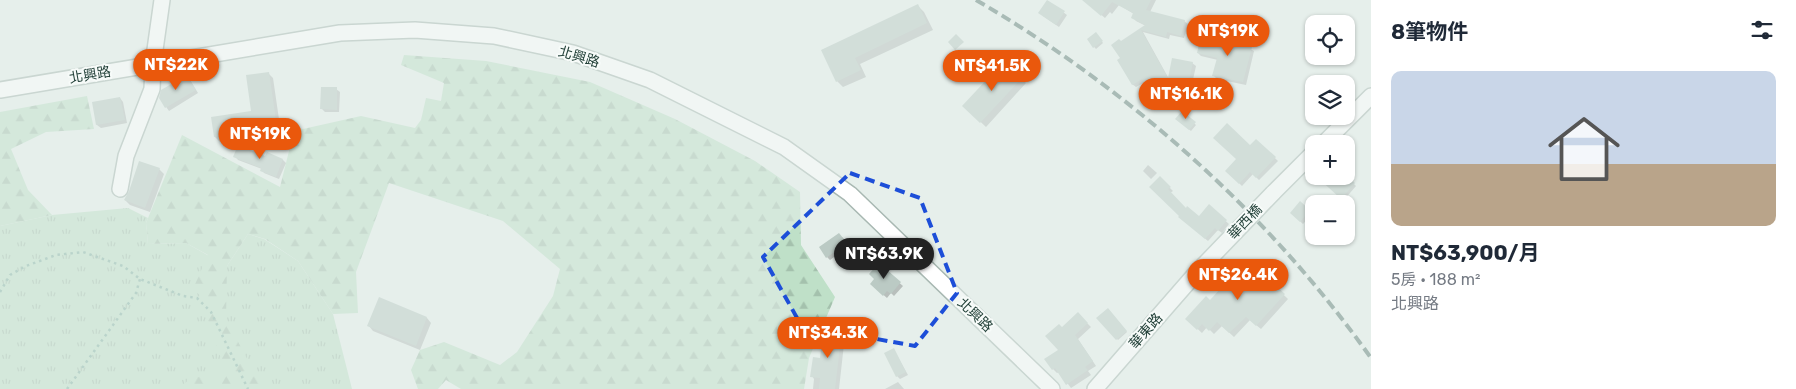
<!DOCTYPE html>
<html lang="zh-TW">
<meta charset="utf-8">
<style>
:root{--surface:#fff;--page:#f2f2f3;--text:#1f2937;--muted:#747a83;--line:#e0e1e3;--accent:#ea580c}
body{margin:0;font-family:Rubik,"Noto Sans TC",sans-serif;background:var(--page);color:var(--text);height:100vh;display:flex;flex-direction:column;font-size:19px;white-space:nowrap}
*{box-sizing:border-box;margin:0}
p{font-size:16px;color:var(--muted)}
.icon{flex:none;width:28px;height:28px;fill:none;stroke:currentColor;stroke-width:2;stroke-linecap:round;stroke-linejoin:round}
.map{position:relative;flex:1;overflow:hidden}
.drawer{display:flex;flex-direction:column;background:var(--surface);width:425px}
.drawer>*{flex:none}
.buttons{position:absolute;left:1305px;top:15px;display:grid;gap:10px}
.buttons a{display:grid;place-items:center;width:50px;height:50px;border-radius:10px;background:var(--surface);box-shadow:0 1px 4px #0004;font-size:25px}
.price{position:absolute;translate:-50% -42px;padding:0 11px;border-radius:18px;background:var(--accent);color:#fff;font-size:16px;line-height:32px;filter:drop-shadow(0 1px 2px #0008)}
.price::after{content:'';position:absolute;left:50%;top:30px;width:15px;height:11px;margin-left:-8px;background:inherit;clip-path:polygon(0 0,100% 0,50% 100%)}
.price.active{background:#222;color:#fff}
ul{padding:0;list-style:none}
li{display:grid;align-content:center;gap:10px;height:265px;padding:0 20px}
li+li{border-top:1px solid var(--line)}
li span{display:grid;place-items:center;height:155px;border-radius:10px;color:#555}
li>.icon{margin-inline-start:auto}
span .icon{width:90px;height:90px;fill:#fffc;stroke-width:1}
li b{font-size:21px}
h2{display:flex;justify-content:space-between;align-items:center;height:60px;padding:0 20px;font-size:21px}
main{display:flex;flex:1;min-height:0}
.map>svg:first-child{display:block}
</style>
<main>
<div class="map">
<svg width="1371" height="389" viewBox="0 0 1371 389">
<defs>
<pattern id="grass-tufts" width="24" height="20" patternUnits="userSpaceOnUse" patternTransform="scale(1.25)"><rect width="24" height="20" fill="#bfe0c8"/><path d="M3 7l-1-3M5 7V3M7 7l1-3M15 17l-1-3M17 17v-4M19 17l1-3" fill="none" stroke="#a4c1ad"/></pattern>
<pattern id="forest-firs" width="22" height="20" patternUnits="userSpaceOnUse" patternTransform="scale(1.25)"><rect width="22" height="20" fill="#bfe0c8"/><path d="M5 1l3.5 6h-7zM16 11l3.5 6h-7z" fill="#a4c1ad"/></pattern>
</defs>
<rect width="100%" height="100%" fill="#e6efeb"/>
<path fill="url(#grass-tufts)" d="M128 208 148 218 146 223 148 244 186 243 227 266 248 234 264 239 298 261 333 314 352 389H0V226L52 215Z"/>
<path fill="url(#forest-firs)" d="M404 55 486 61 590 82 675 119 755 161 800 192 801 245 835 297 809 358 804 389H461L446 380 438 389H418L411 370 420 350 444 342 500 365 517 352 553 296 560 269 503 221 389 183 356 272 358 313 333 314 298 261 265 239 248 234 227 266 226 319 263 389H178L190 379 225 370 199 294 192 291 208 255 186 243 148 244 146 223 182 135 280 187 294 131 361 116 415 128 421 120 426 98 441 101 444 83 401 65Z
M87 96 94 129 46 132 11 149 28 190 52 215 0 226V112Z"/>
<path fill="#0003" d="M1084 0H1156L1150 12 1184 21 1188 24 1184 38 1170 35 1169 39 1143 32 1169 79 1192 63 1196 66 1192 84 1182 82 1155 97 1145 82 1136 87 1132 84 1122 58V43L1146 26 1136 21 1133 17 1134 14 1119 5 1112 14 1110 12 1105 18Z
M1048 1 1067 15 1059 27 1043 16Z
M918 6 924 12 933 30 860 64 866 77 843 87 837 81 822 50Z
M1096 34 1103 43 1096 49 1088 40Z
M1246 41 1249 44 1248 48 1254 51 1246 85 1217 79 1214 76 1218 60 1201 56 1198 53 1218 46Z
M1004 62 1026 83 986 127 964 106Z
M268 73 273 78 281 133 220 142 215 137 213 118 253 112Z
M190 80 198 93 169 111 160 98Z
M336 89 340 92 339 112H325L322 109Z
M120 98 123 102 127 123 101 128 97 125 93 103Z
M1182 112 1196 125 1191 131 1176 119Z
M1256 140 1278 161 1259 180 1253 174 1242 186 1227 171Z
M235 156 283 160 286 163 279 179 264 173 262 169 238 160Z
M1148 165 1157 173 1151 179 1143 171Z
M159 169 164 174 150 212 130 205 125 200 130 192Z
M1347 177 1356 186 1344 200 1321 179Z
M1160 178 1173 191 1170 193 1186 209 1199 218 1209 206 1229 224 1222 233 1218 230 1208 241 1183 220Z
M1300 203 1312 214 1303 224 1291 213Z
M842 237 849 246 830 260 827 257Z
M879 265 903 286 894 296 891 293 887 298 871 284 876 279Z
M1253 266 1288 299 1261 329 1250 320 1234 337 1222 326 1214 334 1207 327 1202 333 1187 319 1210 302Z
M1108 309 1127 332 1118 340 1098 318Z
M1078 314 1091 327 1078 339 1096 366 1088 371 1091 375 1071 388 1059 372 1057 373 1053 369 1046 359 1059 350 1062 329Z
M427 318 431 323 420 350 373 331 369 326Z
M841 332 845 335 839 389H813L814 379 812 376 821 359Z
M894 350 908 375 900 379 897 376Z
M898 382 904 389H885Z"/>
<path fill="#bbcac4" d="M1047 0 1065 11 1056 25 1038 13Z
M1082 0H1151L1146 10 1185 20 1181 36 1167 32 1166 37 1141 30 1168 78 1172 58 1193 62 1189 81 1178 79 1150 94 1142 79 1132 85 1117 60 1120 58 1111 45 1119 39 1121 41 1145 25 1131 18 1133 13 1112 2 1101 16Z
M918 4 927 23 855 58 861 70 836 82 821 50Z
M1096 32 1103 41 1093 48 1087 39Z
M1220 33 1247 40 1245 46 1252 47 1243 82 1212 76 1217 58 1197 53 1200 40 1217 44Z
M956 34 964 42 955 50 948 42Z
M1004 61 1022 78 980 123 962 106Z
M269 72 277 128 214 137 211 117 251 111 246 75Z
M187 75 196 90 165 108 159 98 161 90Z
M321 87H337V110L320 109Z
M120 97 125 120 96 125 92 102Z
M1182 111 1196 122 1189 130 1175 119Z
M1227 123 1250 145 1256 139 1276 157 1256 178 1250 172 1239 184 1225 171 1236 159 1213 138Z
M238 145 265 156 267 152 283 159 276 177 260 171 261 168 233 157Z
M139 161 160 168 145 208 124 200 129 191Z
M1160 176 1171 187 1168 189 1186 208 1187 206 1199 216 1209 204 1227 220 1218 231 1215 228 1205 239 1178 217 1179 216 1149 187Z
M1316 176H1348L1355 183 1341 199Z
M1300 201 1310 210 1300 222 1290 213Z
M839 233 847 243 826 258 819 247Z
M879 263 901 282 891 294 887 291 883 296 870 284 874 279 869 274Z
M1242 265 1248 270 1253 265 1285 294 1256 326 1246 317 1229 333 1217 322 1209 331 1202 324 1197 330 1185 319 1206 296 1210 300Z
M379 297 427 317 416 346 367 326Z
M1108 308 1127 331 1116 340 1096 318Z
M1078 312 1088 323 1075 335 1093 361 1085 367 1088 370 1066 385 1055 368 1052 370 1044 359 1058 350 1045 336 1059 324 1062 327Z
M823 328 842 330 835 389H819L820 378 810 377 813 357 820 358Z
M894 348 906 372 896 377 884 353Z"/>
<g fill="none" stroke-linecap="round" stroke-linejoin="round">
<g stroke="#a8b8b2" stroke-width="18">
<path id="minor" d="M0 90 340 33 415 30 494 36 573 53 650 80 784 147 850 194 1052 389
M1323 144 1371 96
M120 189 126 156 152 89 153 64 162 0
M1273 193 1314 152
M1095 389 1197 272"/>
</g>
<path stroke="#86b3a5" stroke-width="2.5" stroke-dasharray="2.5 4" stroke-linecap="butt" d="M0 292 10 275 26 266 56 255 83 252 123 266 140 279 183 296 197 298 211 312 248 389
M67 389 136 293 140 279"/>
<use href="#minor" stroke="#fff" stroke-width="15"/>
<path stroke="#5f7d75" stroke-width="4" stroke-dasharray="10 5" stroke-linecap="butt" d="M976 0C1129 89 1268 213 1371 358"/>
<g stroke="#a8b8b2" stroke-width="18" stroke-linecap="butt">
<path id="minor-bridge" d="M1197 272 1273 193"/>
</g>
<use href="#minor-bridge" stroke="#fff" stroke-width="15"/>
</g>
<path d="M0 0H1371V389H0ZM850 173 920 198 957 293 915 346 801 325 763 257Z" fill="#e6efeb" fill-opacity=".55" fill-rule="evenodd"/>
<path fill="none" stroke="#1d4ed8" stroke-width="4" stroke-dasharray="10 6" stroke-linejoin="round" d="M850 173 920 198 957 293 915 346 801 325 763 257Z"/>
<g text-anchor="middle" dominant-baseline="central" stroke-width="4" stroke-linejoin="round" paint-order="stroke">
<g font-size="14" fill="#24423a" stroke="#f7fbf9">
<text transform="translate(579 57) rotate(17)">北興路</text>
<text transform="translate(90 75) rotate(-10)">北興路</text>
<text transform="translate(1245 222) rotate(-46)">華西橋</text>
<text transform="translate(975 315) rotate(44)">北興路</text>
<text transform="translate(1146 331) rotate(-49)">華東路</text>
</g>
</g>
</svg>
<div class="buttons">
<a><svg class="icon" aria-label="locate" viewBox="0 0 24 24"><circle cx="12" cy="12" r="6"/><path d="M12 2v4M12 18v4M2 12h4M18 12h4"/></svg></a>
<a><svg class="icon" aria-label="layers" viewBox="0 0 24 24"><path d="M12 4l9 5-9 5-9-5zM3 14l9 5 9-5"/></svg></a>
<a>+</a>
<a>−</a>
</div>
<b class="price" style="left:1228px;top:57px">NT$19K</b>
<b class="price" style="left:176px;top:91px">NT$22K</b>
<b class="price" style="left:992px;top:92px">NT$41.5K</b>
<b class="price" style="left:1186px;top:120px">NT$16.1K</b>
<b class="price" style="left:260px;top:160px">NT$19K</b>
<b class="price active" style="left:884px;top:280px">NT$63.9K</b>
<b class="price" style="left:1238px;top:301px">NT$26.4K</b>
<b class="price" style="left:828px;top:359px">NT$34.3K</b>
</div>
<section class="drawer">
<h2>8筆物件<svg class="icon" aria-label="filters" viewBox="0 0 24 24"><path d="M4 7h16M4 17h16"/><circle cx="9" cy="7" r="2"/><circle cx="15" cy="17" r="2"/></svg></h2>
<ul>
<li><span style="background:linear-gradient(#c9d6e8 60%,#b9a48a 0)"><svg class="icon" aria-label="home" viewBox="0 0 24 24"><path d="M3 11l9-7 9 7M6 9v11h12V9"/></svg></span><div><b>NT$63,900/月</b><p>5房 · 188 m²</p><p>北興路</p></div></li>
</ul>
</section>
</main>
